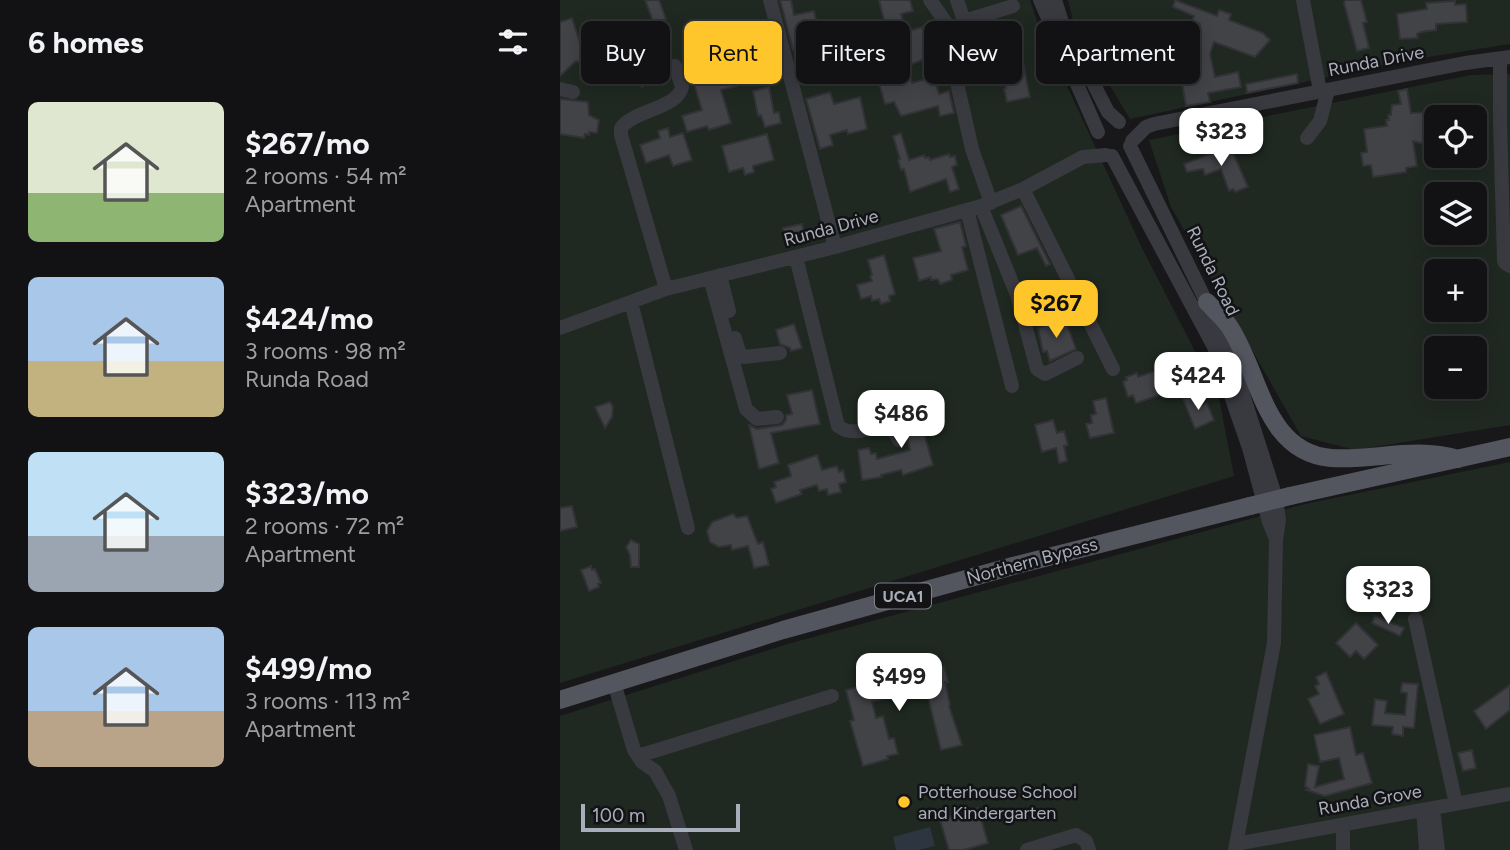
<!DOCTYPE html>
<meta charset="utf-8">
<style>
:root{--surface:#121214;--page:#1b1b1d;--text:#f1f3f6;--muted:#9c9ea0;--line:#313234;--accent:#ffc62b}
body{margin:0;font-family:Figtree,sans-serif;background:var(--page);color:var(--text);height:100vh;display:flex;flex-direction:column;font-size:26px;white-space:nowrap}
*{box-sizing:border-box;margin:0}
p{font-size:23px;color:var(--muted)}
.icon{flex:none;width:38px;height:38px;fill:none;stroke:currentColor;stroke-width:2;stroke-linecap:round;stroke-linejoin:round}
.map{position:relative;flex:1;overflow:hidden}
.details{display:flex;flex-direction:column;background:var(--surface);width:560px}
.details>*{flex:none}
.banner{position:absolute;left:21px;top:21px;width:665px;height:63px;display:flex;gap:14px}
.buttons{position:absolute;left:864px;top:105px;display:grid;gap:14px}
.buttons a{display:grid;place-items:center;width:63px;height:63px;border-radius:10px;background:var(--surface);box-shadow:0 4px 18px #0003,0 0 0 2px var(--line);font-size:35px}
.scale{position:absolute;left:21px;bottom:18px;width:159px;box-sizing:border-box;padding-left:7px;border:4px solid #a9aebb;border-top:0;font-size:19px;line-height:24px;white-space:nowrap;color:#a9aebb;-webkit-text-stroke:5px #131315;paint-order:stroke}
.price{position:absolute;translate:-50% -60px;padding:0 16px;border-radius:14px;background:#fff;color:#222;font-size:23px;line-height:46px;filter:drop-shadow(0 2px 4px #0008)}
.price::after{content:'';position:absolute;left:50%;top:42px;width:21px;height:16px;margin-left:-10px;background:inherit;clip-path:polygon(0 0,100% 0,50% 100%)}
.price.on{background:var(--accent);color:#111}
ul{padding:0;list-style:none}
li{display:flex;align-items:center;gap:21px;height:175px;padding:0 28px}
li span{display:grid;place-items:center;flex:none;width:196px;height:140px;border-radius:10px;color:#555}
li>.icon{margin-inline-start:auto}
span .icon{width:84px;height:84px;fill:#fffc;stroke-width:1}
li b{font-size:30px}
h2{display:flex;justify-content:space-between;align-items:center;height:84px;padding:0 28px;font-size:30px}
.tag{padding:0 24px;border-radius:10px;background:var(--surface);box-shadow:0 4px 18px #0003,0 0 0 2px var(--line);font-size:24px;line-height:63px}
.tag.on{background:var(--accent);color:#111}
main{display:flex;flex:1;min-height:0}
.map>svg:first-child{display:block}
</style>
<main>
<section class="details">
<h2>6 homes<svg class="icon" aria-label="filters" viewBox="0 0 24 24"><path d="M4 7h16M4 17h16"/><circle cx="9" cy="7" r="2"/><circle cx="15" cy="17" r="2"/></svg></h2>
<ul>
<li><span style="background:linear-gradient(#dfe7d0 65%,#8fb573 0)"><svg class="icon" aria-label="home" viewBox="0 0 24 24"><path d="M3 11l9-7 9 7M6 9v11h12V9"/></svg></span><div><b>$267/mo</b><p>2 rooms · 54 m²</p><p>Apartment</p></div></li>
<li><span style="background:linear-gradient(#a9c7e8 60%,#c2b280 0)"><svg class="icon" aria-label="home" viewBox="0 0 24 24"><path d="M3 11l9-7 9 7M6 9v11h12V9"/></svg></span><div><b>$424/mo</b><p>3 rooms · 98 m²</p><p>Runda Road</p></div></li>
<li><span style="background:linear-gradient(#bfe0f5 60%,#9aa5b1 0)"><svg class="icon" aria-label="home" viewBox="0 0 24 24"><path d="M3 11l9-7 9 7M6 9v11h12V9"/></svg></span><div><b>$323/mo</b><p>2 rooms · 72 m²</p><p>Apartment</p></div></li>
<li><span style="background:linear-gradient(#a9c7e8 60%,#b9a48a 0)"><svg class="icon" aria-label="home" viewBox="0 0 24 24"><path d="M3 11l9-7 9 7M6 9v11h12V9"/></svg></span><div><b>$499/mo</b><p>3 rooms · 113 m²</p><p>Apartment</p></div></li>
</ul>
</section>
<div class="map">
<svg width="950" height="850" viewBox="0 0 950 850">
<rect width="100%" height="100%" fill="#18181a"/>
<path fill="#1f2921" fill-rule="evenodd" d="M0 0H470L477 21 582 248 659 398 674 476 0 683Z
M508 0H950V44L843 61 570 119 515 28Z
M950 74V425L795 450 741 436 611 207 589 140 911 75ZM877 117H915V156H877ZM877 194H915V233H877ZM877 271H915V310H877ZM877 348H915V387H877Z
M950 462V850H0V716L231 643 745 504Z"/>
<path fill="#2d3640" d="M370 827 375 846 358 850H336L333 837Z"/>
<path fill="#424347" stroke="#323237" stroke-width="2" d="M85 0H99L106 19 94 24Z
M220 0H231L234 15 254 11 259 34 239 38 241 48 233 50Z
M319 0H350L353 11 341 14 346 32 362 27 367 43 370 42 371 46 383 42 385 62 375 66 372 56 347 66 352 83 374 77 379 94 389 91 394 113 380 116 378 106 341 116 334 102 325 104 312 60 324 56 319 38 328 36Z
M615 0 657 16 659 10 671 14 669 20 703 33 710 40 695 57 654 42 650 54 655 77 678 72 681 87 648 93 650 102 626 106 620 71 603 66 599 81 590 78V81L562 72 564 66 553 62 557 50 577 56 584 36 630 49 640 24 632 21 634 16 613 7Z
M785 0H801L807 22 803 23 809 48 797 51 784 3Z
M895 1V5L906 4 907 22 876 24V30L861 32 857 34 858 38 840 39 837 14 867 9 866 3Z
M12 18 25 58 31 44 48 50 39 71 16 61 0 76V22Z
M97 42 110 55 94 70 97 74 82 87 66 71Z
M460 48 470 97 447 102 444 89 446 88 437 54Z
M169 61 177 86 161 90 171 123 149 130 147 126 127 132 122 116 142 110 134 84 146 81 143 73 160 68 159 64Z
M737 74 738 83 687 93 686 84Z
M209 87 214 113 219 112 221 123 205 127 201 115 198 116 193 91Z
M847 89 851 113 872 112V119L877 120V148L853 141 857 166 846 168V172L813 177 811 165 803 166 801 153 807 152 804 129 827 126 826 120H829L828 115H831L832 105 841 104 838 91Z
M270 92 274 104 300 97 307 129 288 134 287 130 270 135 273 145 260 149 246 99Z
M0 99 28 102 29 115 39 120 37 133 29 132V135L25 134 24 138 0 134Z
M108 128 110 137 123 133 132 160 113 166 109 155 86 163 80 145 100 138 98 131Z
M341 133 349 160 364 155 365 158 369 157 370 160 389 154 390 157 395 156 397 165 392 167 399 189 390 192 386 179 350 192 344 169 341 170 338 160 340 159 333 136Z
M207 134 214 160 193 166 194 172 185 175 183 168 169 172 162 146Z
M670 146 688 187 675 192 673 189 669 191 661 169 645 175 643 169 627 172 624 164Z
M461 206 490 264 486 266 477 248 458 255 449 234 441 215Z
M400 222 406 246 402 247 408 270 391 275 392 280 380 284 378 279 371 280V277L359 281 353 258 381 251 374 229Z
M242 224 245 239 226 243 223 228Z
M324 255 335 294 329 296 330 301 321 304 319 299 312 301 311 296 301 299 297 285 312 281 310 276 312 275 308 260Z
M506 322 516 349 490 361 487 351 483 352 478 328 492 323 493 327Z
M234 324 242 348 231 351 230 348 220 344 216 330Z
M632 355 636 365 617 372 619 378 611 381 615 390 576 403 573 395 568 397 563 382 567 380 566 377 577 373 578 377 595 371 594 366 605 362 606 365Z
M252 390 260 424 211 433 219 463 199 469 189 425 197 429 222 425 226 420V415L232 414 227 395Z
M635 394 640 406 647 403 654 420 635 429 623 399Z
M546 398 554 433 530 438 526 424 532 423 531 415 536 414 533 401Z
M50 402 53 407 52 417 45 428 35 407Z
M363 406 367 425 362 426 373 465 343 475 341 470 321 475 322 477 302 480 298 450 309 448 311 454 316 453 317 459 350 450 341 411Z
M493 420 497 433 504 431 508 445 504 446 507 461 499 463 496 448 482 452 475 425Z
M257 455 262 470 277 466 279 472 283 470 286 482 279 484 281 492 268 495 267 489 259 491 257 485 240 490 242 494 216 503 211 489 216 487 214 482 231 476 228 465Z
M12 506 17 527 0 531V508Z
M173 514 177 518 187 516 198 544 203 542 209 565 194 568 188 546 172 550 171 545 159 547 150 542 147 531 152 522Z
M71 540 79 544V567H71L70 555 66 547Z
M31 566 32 570 35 569 41 583 38 584 39 587 29 591 21 570Z
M842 573 847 596 854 595 856 606 823 614 819 599 831 597 827 576Z
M815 616 844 628 840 636 812 623Z
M796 623 818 645 804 659 796 651 790 657 776 643Z
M384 666 388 682H385L390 705 389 706 402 745 381 750 366 689 312 702 316 718 323 716 329 739 334 738 338 754 327 756 328 759 303 766 290 721 294 720 286 690Z
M766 672 784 714 760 724 748 699 759 694 755 686 759 684 756 677Z
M842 683 858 684 854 728 843 727V736L832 734 833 727 812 725 815 699 827 701 825 713 845 715 847 693 841 692Z
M950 685V710L926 729 914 711Z
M790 727 796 755 803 753 812 783 765 796 746 790 749 789 745 786 748 764 759 766 755 787 784 779 779 758 760 762 754 735Z
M912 750 916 768 903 771 898 753Z
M418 808 428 843 404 850H389L380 820Z"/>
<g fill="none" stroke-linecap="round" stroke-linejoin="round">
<path stroke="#393940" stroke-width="14" d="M210 0 275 247
M370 0 387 24 392 38 397 83 412 149 431 203
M397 0 404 21 453 6
M480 0 538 132
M495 0 502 22 548 112 559 122
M743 0 760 91
M940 59V123L944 260 945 263 950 266
M0 89 13 92
M747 138 760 121 768 90
M572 141 586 127 594 124 905 63 950 57
M570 146 667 344 716 498 719 520 716 540 714 643 675 850
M552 156 654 347 689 448 709 522 716 539
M463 189 553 369
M421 206 457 295 477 369 485 374 517 358
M407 210 452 386
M236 257 278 426C295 439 312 424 331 426L339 440
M160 275 169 311
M150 278 186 409 197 419 217 417
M106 289 61 135V128C74 110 118 108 122 87L115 66
M71 302 128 528
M0 328 106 289 275 247 421 206 463 189 523 157 546 155
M175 338 179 352 184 357 220 353
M855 619 896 804
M54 683 74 750 82 762 95 771 109 796 126 850
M78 756 272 696
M873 809 878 850
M863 810 866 850
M783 825V850
M676 844 950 794
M467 850 516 835 526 841 529 850"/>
<path stroke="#54565f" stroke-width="18" d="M647 302C654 310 663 317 669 326 700 371 703 452 771 458 816 461 853 446 898 459
M730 496 950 447
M0 700 223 630 453 566 690 506"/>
<path stroke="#54565f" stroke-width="18" d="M690 506 730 496"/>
</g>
<circle fill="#ffc62b" stroke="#131315" stroke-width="2.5" cx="344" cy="802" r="7"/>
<g text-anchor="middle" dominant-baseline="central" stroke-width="5" stroke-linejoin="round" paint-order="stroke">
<rect fill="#131315" stroke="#7c8089" stroke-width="2" x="315" y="583.5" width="56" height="25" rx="5"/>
<g font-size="16" font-weight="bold" fill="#a9aebb">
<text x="343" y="596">UCA1</text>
</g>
<g font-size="18" fill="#a9aebb" stroke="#131315">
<text transform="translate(816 61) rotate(-11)">Runda Drive</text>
<text transform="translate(271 228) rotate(-15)">Runda Drive</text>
<text transform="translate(653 271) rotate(64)">Runda Road</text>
<text transform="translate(472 561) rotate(-15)">Northern Bypass</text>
<text transform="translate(810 800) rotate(-10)">Runda Grove</text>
</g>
<g font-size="18" fill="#a9aebb" stroke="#131315" text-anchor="start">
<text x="358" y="792">Potterhouse School<tspan x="358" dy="21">and Kindergarten</tspan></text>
</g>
</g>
</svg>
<div class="buttons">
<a><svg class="icon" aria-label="locate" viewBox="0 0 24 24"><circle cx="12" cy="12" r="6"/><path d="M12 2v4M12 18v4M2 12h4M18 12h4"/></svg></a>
<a><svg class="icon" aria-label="layers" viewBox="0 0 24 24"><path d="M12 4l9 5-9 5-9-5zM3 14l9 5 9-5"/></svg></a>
<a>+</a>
<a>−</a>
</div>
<div class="scale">100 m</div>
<b class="price" style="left:661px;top:168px">$323</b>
<b class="price on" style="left:496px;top:340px">$267</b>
<b class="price" style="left:638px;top:412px">$424</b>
<b class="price" style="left:341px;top:450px">$486</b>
<b class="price" style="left:828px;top:626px">$323</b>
<b class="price" style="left:339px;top:713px">$499</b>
<div class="banner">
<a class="tag">Buy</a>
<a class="tag on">Rent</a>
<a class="tag">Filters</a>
<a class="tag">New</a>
<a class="tag">Apartment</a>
</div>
</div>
</main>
